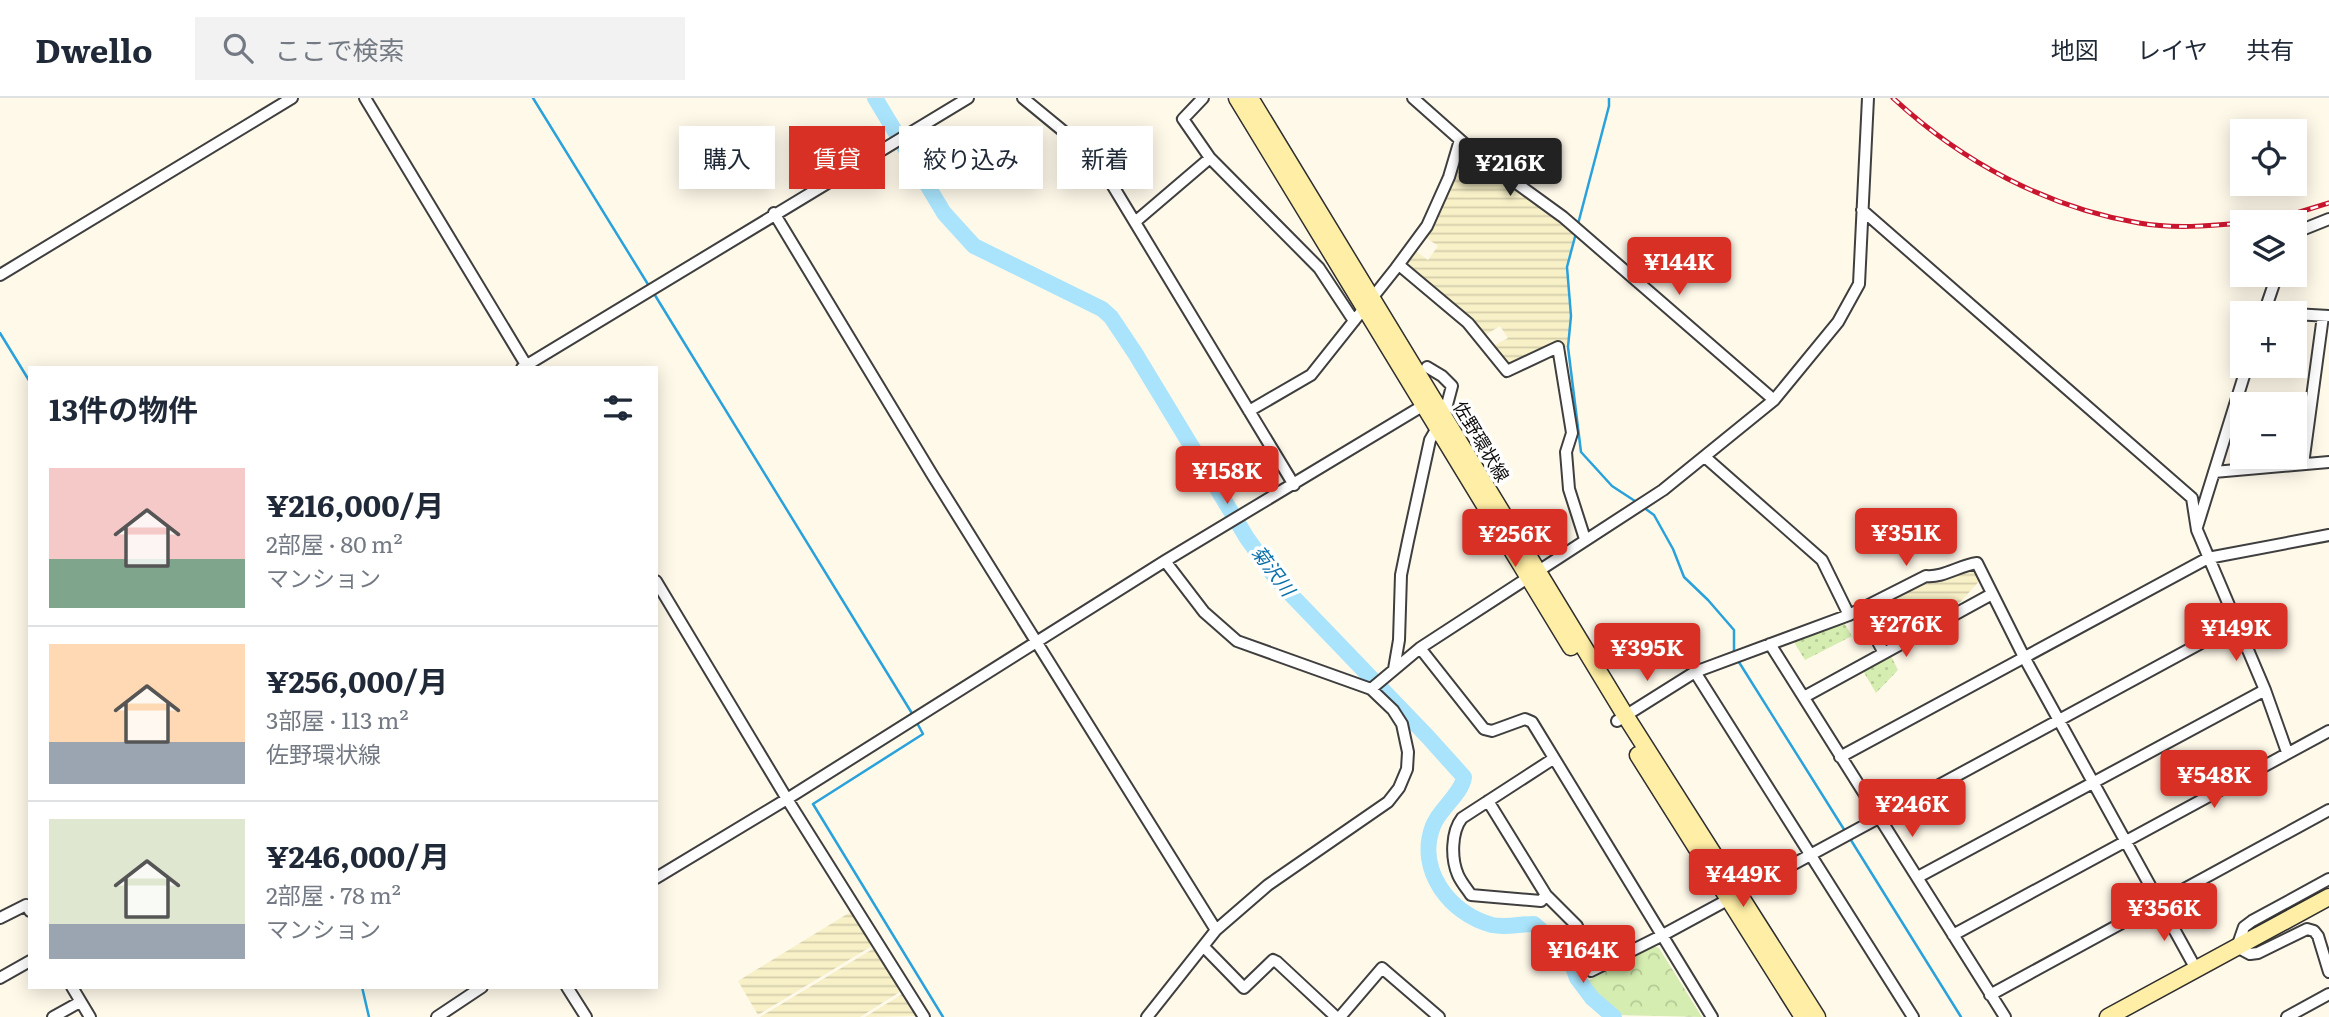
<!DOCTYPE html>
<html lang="ja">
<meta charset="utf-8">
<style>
:root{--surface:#fff;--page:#f2f2f3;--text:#1f2937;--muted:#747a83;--line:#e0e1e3;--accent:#d93025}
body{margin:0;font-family:Literata,"Noto Sans JP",serif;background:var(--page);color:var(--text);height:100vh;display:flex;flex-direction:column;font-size:26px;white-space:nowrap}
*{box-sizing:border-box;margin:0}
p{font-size:23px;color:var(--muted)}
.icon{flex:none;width:38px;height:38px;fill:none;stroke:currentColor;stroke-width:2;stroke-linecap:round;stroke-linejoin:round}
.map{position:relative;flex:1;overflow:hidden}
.drawer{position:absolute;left:28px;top:268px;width:630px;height:623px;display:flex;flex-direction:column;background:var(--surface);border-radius:0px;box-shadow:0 4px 18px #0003}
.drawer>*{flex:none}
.banner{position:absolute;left:679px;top:28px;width:665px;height:63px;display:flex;gap:14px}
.tools{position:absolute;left:2230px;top:21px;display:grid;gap:14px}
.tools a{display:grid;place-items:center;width:77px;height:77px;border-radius:0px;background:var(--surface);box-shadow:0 4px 18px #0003;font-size:35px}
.price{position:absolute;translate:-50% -60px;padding:0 16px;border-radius:7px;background:var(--accent);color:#fff;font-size:23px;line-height:46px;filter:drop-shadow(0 2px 4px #0008)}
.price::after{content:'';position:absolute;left:50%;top:42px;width:21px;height:16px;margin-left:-10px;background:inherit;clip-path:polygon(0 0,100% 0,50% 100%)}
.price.current{background:#222;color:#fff}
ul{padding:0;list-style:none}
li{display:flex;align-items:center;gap:21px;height:175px;padding:0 21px}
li+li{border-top:2px solid var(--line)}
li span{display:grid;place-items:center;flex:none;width:196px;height:140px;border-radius:0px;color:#555}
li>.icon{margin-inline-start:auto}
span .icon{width:84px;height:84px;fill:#fffc;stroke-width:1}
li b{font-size:30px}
h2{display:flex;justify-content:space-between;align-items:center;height:84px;padding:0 21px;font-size:30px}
.chip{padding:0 24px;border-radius:0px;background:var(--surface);box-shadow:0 4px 18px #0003;font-size:24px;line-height:63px}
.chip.current{background:var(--accent);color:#fff}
header{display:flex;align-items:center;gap:42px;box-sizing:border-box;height:98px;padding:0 35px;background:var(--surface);border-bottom:2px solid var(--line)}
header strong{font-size:33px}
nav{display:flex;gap:38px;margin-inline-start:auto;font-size:24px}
.search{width:490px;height:63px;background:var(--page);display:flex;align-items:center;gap:18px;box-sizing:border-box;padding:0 24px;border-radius:0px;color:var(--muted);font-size:26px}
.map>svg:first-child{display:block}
</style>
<header>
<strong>Dwello</strong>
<div class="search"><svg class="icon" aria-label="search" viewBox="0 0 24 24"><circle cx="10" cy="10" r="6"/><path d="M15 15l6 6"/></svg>ここで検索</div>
<nav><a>地図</a><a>レイヤ</a><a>共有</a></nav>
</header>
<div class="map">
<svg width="2329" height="919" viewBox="0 0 2329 919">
<defs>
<pattern id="farmland-rules" width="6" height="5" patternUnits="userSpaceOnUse" patternTransform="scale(1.75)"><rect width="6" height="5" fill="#f8f0c7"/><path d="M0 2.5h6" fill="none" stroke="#d3cdaa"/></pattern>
<pattern id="grass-dots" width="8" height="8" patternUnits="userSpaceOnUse" patternTransform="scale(1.75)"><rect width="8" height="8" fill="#d5edb0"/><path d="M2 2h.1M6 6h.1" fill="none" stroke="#b6ca96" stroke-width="1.8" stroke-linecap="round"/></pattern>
<pattern id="park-crowns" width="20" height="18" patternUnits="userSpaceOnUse" patternTransform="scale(1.75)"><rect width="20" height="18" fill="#d5edb0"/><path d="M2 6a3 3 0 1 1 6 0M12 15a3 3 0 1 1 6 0" fill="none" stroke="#b6ca96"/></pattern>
</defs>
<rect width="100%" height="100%" fill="#fff9ea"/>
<path fill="url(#farmland-rules)" d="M1467 48 1576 130 1567 169 1571 218 1568 249H1558L1507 273 1491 249 1508 240 1500 228 1484 238 1399 167 1411 150 1428 162 1438 148 1424 138 1454 61Z
M1977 465 1984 478 1942 524 1902 545 1879 505Z
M852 813 872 848 758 917 738 883Z
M876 849 903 892 860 919H760Z
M904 895 918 918 865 919Z"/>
<path fill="url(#grass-dots)" d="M1843 523 1852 538 1805 562 1792 541Z
M1890 556 1898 572 1876 595 1862 571Z"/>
<path fill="url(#park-crowns)" d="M1652 848 1659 850 1702 919 1615 917 1595 900 1586 884Z"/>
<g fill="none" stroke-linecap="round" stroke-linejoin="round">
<path stroke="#29a2db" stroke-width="2.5" d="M533 0 649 188
M1578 126 1609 8V0
M1576 135 1567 169 1571 218 1568 249 1581 354 1612 388 1638 405
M653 194 913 617
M0 235 30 284
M1643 409 1654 417 1673 451 1684 479 1708 502 1734 532V555
M1737 561 1845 733
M916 623 923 636 813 706 943 919
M1849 739 1961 919
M362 889 369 919"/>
<path stroke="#a9e4fc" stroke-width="16" d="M875 0 944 115 974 148 1102 211 1111 219 1135 255 1247 440 1277 482 1428 639 1464 679C1462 696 1439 711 1433 728 1416 772 1450 816 1492 827 1506 830 1520 826 1534 826L1562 851 1570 861 1577 880 1592 900 1614 919"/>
<g stroke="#3f3f3f" stroke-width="14">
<path id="street" d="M365 0 528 270
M1023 0 1096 60 1294 387
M1203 0 1183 21 1210 60 1319 170 1354 223
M1413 0 1475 55 1563 119 1774 302
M1862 112 2192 400 2197 432 2265 592 2287 654
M774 115 933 378 1216 832
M1135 124 1210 60
M2294 135 2329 121
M1399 167 1468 225 1507 273 1558 249 1572 335 1566 354 1569 391 1585 441
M0 177 292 0
M2265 213 2291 215
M2264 215 2277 177
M2294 216 2329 218
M522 270 968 0
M1249 313 1311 277 1396 170 1427 128 1449 79 1460 42
M1705 359 1822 462 1849 517
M2303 366 2323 218
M2214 374 2329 364
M2197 429 2247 268
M656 483 787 701 924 919
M1860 511 1884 555
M1770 546 2005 919
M1420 550 1484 631 1492 633 1525 621 1532 624 1712 919
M1394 571 1399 542 1401 477 1408 443 1430 342 1444 318 1452 288 1442 278 1427 269
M1695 574 1913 919
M1371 591 1420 550 1663 392 1774 302 1838 224 1859 186 1868 0
M1804 599 1992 496
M1617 623 1695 574 1849 517 1926 478C1943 480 1960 467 1977 465L2024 559 2196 871
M1840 659 2208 460 2329 437
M1488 703 1546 797 1577 828 1583 843 1586 863 1591 873 1661 838 2236 526
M1918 779 2265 592
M656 780 787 701 1165 463 1429 304
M2329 781 2252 823 2244 829 2237 849 2250 856 2258 855 2307 831 2314 833 2318 838 2329 874
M1546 797 1541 803 1471 797C1467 791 1461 784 1458 777 1451 761 1451 734 1462 720L1553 661
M0 820 26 807 30 813
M1953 837 2329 633
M1204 849 1244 890 1273 862 1277 864 1336 919
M0 880 30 863
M72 889 90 919
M567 889 586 919
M1990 897 2329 712
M53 919 80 904
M437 919 482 889
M1147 919 1216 832 1268 787 1388 704 1399 690 1407 671 1408 654 1402 626 1393 612 1371 591 1237 543 1204 514 1165 463
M1340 919 1382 870 1439 919
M2287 919 2329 896"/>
</g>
<g stroke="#2e2e2e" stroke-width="19">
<path id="secondary" d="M1237 0 1571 549
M1250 0 1625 617 1817 919
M1638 657 1803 919
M2108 919 2329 799"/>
</g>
<use href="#street" stroke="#fff" stroke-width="10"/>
<use href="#secondary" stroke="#ffeea5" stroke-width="16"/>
<g stroke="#c9162e" stroke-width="5">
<path id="rail" d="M1893 0C1962 64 2046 109 2139 125 2173 131 2209 128 2242 125
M2248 124 2290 117 2329 105"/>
</g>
<use href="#rail" stroke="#fff" stroke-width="2.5" stroke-dasharray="8" stroke-linecap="butt"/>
</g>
<g text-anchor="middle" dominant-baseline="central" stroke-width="7" stroke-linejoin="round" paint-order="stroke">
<g font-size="18" fill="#0c0c0c" stroke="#fff">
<text transform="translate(1482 343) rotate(59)">佐野環状線</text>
</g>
<g font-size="19" font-style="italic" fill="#0971a9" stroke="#fff">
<text transform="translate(1274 472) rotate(53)">菊沢川</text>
</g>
</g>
</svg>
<div class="tools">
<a><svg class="icon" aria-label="locate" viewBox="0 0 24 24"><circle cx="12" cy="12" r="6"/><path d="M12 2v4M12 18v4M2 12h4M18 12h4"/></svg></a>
<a><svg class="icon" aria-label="layers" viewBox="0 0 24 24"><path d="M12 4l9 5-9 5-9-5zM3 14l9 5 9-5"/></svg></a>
<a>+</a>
<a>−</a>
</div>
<b class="price current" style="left:1510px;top:100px">¥216K</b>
<b class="price" style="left:1679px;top:199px">¥144K</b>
<b class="price" style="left:1227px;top:408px">¥158K</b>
<b class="price" style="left:1906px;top:470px">¥351K</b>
<b class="price" style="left:1515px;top:471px">¥256K</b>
<b class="price" style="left:1906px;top:561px">¥276K</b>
<b class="price" style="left:2236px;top:565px">¥149K</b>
<b class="price" style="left:1647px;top:585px">¥395K</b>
<b class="price" style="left:2214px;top:712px">¥548K</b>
<b class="price" style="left:1912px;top:741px">¥246K</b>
<b class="price" style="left:1743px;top:811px">¥449K</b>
<b class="price" style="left:2164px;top:845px">¥356K</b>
<b class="price" style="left:1583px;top:887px">¥164K</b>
<div class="banner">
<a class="chip">購入</a>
<a class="chip current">賃貸</a>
<a class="chip">絞り込み</a>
<a class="chip">新着</a>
</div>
<section class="drawer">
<h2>13件の物件<svg class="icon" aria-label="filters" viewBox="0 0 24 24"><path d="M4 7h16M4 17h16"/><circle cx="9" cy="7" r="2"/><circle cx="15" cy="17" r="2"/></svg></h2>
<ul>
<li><span style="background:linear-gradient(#f6c9c9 65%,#7fa58c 0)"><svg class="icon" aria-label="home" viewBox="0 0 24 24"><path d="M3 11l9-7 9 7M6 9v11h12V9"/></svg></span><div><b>¥216,000/月</b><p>2部屋 · 80 m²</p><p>マンション</p></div></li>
<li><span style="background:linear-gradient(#ffd9b3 70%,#9aa5b1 0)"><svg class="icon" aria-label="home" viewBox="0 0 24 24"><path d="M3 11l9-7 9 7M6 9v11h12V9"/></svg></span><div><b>¥256,000/月</b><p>3部屋 · 113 m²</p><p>佐野環状線</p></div></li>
<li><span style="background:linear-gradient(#dfe7d0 75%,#9aa5b1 0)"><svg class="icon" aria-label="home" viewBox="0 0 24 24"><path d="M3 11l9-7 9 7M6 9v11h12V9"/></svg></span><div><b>¥246,000/月</b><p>2部屋 · 78 m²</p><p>マンション</p></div></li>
</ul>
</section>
</div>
